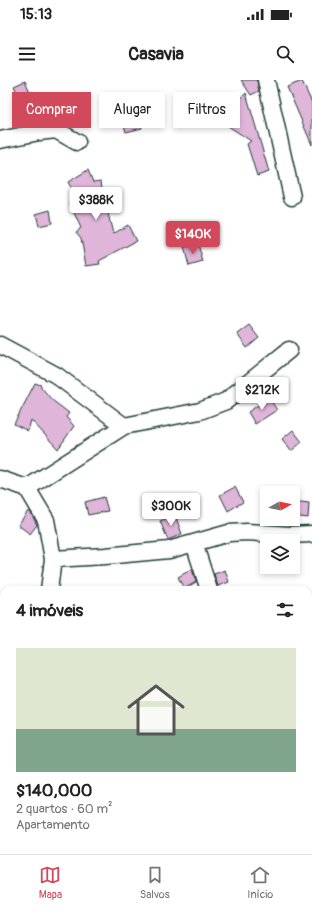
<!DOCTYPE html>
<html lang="pt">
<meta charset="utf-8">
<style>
:root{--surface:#fff;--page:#f2f2f2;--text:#222;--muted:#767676;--line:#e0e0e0;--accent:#d1495b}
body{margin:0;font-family:Pangolin,sans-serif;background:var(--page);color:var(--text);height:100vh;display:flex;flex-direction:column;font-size:15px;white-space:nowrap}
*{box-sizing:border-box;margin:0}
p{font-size:13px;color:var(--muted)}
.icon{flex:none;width:22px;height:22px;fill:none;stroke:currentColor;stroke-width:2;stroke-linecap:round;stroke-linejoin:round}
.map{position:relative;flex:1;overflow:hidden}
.drawer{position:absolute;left:0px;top:506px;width:312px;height:268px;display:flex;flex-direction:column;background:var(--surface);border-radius:12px 12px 0 0;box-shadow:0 2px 6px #0003}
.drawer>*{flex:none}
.top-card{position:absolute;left:12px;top:12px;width:288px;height:36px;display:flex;gap:8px}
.needle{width:26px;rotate:82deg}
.buttons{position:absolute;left:260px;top:406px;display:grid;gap:8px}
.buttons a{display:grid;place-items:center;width:40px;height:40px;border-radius:0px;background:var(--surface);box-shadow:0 2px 6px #0003;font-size:20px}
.price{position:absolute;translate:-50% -34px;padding:0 9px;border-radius:4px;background:#fff;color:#222;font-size:13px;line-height:26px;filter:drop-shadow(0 1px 2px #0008)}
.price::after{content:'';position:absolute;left:50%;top:24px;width:12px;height:9px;margin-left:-6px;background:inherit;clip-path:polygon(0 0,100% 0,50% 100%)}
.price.active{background:var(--accent);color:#fff}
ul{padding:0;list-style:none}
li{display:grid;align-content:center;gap:8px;height:212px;padding:0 16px}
li span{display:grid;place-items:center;height:124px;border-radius:0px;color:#555}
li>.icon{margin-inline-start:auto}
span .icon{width:72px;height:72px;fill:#fffc;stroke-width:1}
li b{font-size:17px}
h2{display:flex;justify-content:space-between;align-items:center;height:48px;padding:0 16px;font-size:17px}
.chip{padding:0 14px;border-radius:0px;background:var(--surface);box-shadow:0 2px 6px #0003;font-size:14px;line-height:36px}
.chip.active{background:var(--accent);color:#fff}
.status{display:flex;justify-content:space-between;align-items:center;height:28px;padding:0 20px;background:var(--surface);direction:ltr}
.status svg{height:11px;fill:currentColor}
header{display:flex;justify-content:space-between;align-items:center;height:52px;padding:0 16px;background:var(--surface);font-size:18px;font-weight:700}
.menu{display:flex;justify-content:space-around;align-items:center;height:56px;border-top:1px solid var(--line);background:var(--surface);font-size:11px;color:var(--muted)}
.menu a{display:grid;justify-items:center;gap:2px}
.menu .active{color:var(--accent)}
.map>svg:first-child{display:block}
</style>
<div class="status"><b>15:13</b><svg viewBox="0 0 49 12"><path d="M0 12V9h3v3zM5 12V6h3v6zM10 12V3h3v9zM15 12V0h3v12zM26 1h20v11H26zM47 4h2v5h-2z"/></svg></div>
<header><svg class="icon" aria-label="menu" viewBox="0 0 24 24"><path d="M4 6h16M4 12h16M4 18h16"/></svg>Casavia<svg class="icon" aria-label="search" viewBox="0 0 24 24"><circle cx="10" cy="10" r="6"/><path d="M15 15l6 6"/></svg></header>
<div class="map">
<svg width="312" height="774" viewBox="0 0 312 774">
<rect width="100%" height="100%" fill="#fff"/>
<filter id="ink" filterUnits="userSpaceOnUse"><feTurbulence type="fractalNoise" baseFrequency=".025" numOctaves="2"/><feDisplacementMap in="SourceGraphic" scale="8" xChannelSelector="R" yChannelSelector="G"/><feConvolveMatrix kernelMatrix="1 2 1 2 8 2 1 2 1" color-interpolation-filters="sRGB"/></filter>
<g filter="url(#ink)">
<path fill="#e0b5da" stroke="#1f3d34" d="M241 0H257L259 11 251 15Z
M25 1 32 16 21 21 14 6Z
M302 1 312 23V65L287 7Z
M246 13 269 92 257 96 247 64 251 61 228 46 237 33 232 28Z
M137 30 142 48 126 52 121 35Z
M88 90 93 102 101 101 105 129H107L113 154 128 145 136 161 99 181 100 184 86 186 81 158 76 152 81 148 69 122 77 119 68 102Z
M50 130 52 143 39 146 36 134Z
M198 164 203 182 189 186 184 167Z
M249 245 259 258 247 268 237 254Z
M35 303 41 305V307L52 320 69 333 66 337 74 346 58 369 31 340 28 351 14 344Z
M269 318 277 330 255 344 248 332Z
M293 350 302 362 291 371 282 359Z
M235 407 243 422 228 431 220 415Z
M104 417 108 431 88 435 85 422Z
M293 421 309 423 308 438 293 436Z
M28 431 31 433 37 445 30 454 18 445Z
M175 435 182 454 168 460 160 441Z
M192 489 196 502 184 509 178 497Z
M225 490 229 502 218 506 214 494Z"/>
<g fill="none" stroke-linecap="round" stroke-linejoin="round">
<g stroke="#1f3d34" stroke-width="19">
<path id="street" d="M266 0 292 117
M0 60 39 52 56 50 77 62
M0 265 56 295 124 346
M0 399 27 408 46 440 53 479 49 510
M27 408 124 346 200 331 226 321 289 270
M194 463 209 510
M53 479 105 476 169 470 229 453 247 452 289 455 312 454
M0 602 4 606
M203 770 205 774
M307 770 309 774"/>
</g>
<use href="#street" stroke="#fff" stroke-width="16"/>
</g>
</g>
</svg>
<div class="buttons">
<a><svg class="needle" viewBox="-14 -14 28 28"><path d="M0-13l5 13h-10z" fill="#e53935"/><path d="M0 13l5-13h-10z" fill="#767676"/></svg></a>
<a><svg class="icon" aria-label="layers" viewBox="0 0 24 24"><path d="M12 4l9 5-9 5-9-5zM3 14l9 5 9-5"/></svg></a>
</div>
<b class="price" style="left:96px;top:141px">$388K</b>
<b class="price active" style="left:193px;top:175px">$140K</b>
<b class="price" style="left:262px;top:331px">$212K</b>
<b class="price" style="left:171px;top:447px">$300K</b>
<div class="top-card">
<a class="chip active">Comprar</a>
<a class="chip">Alugar</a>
<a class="chip">Filtros</a>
</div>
<section class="drawer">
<h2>4 imóveis<svg class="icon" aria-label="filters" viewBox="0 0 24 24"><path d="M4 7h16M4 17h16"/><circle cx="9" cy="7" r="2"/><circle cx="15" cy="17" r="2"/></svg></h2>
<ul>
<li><span style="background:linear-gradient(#dfe7d0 65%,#7fa58c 0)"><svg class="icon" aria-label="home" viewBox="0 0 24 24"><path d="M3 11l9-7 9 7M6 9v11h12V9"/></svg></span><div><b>$140,000</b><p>2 quartos · 60 m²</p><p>Apartamento</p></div></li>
</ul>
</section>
</div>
<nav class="menu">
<a class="active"><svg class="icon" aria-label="map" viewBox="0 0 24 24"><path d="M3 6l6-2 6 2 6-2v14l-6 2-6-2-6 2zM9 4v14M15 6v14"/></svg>Mapa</a>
<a><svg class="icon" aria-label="saved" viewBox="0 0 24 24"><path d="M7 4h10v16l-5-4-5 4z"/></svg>Salvos</a>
<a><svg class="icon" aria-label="home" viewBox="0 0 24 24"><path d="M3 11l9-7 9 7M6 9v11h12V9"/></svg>Início</a>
</nav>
